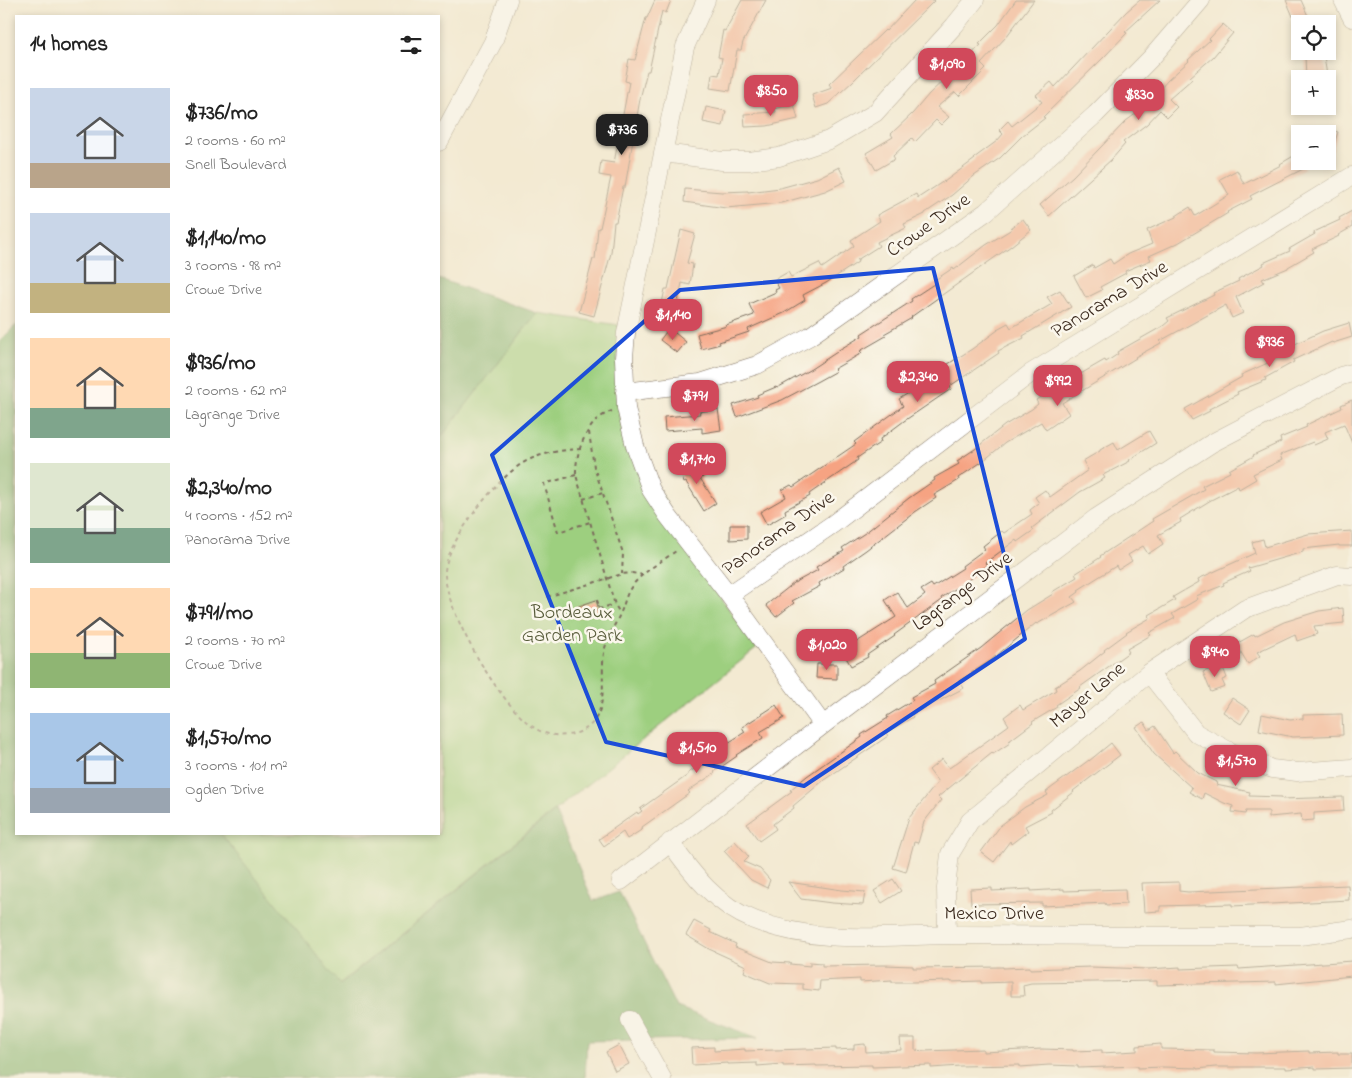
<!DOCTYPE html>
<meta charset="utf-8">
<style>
:root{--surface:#fff;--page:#f2f2f2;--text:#222;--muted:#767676;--accent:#d1495b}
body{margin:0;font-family:"Indie Flower",sans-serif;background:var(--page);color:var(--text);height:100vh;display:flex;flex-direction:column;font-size:19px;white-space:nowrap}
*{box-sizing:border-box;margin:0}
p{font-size:16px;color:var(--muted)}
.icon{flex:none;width:28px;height:28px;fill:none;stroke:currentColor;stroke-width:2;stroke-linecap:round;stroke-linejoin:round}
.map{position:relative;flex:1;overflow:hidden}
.side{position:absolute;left:15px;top:15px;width:425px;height:820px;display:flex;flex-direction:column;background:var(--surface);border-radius:0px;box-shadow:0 2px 8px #0003}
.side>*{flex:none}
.tools{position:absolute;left:1291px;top:15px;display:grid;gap:10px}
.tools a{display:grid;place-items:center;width:45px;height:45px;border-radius:0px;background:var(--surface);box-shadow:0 2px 8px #0003;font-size:25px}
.price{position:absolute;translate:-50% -42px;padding:0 11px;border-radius:10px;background:var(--accent);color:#fff;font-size:16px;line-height:32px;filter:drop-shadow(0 1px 2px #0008)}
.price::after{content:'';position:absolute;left:50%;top:30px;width:15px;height:11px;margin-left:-8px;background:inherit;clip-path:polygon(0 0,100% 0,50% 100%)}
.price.on{background:#222;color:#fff}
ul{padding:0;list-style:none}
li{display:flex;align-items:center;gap:15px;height:125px;padding:0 15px}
li span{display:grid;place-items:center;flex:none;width:140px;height:100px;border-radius:0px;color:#555}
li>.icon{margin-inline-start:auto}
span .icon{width:60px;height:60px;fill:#fffc;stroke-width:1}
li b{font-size:21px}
h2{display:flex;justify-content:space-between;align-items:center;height:60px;padding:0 15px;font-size:21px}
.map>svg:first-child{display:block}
</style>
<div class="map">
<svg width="1352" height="1078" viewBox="0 0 1352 1078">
<rect width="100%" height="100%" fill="#fbf7ec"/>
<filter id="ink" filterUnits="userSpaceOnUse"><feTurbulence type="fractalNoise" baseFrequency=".02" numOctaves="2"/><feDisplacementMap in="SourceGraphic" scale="10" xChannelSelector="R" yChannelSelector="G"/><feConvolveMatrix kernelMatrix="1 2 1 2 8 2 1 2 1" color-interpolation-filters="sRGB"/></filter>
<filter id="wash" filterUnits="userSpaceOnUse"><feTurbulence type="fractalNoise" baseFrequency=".0096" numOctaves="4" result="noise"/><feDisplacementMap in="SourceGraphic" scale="20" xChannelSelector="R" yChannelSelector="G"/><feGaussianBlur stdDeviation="1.12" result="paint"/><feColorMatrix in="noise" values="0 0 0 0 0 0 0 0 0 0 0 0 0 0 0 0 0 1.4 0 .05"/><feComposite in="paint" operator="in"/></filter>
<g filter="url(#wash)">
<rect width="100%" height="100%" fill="#f3ead2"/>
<path fill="#9dcf7f" stroke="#6c7c4e" d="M537 313 619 325 616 390 622 427 721 598 757 648 339 984 221 834H439V440Z"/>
<path fill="#7eb26e" stroke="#5c6e46" d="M439 279 537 313 439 440Z
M16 325V834H221L340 984 555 811 593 901 619 892 676 1007 758 1038 587 1041 585 1078H0V341Z"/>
<g id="blocks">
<path fill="#f6a382" d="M655 0H671L666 13 662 11 649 71H647L640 99 625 187H623L616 222H614L611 253 594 316 579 312 593 259H595L598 228H600L611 177 599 175 601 161 614 163 629 82 625 81 629 59 635 60 646 18H647Z
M742 0H766L743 42 741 50H737L730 91 710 88 712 74 719 75 722 58 718 57 723 30 725 31Z
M915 0H935L853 81 828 104 816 108 812 95 832 88 829 84 885 30 886 31Z
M1016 0H1034L1006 37 981 64 986 69 959 96 955 92 937 107 949 117 941 125 936 120 915 142 912 138 893 156 895 159 876 170 866 153 893 137 891 134 913 113 929 94 981 45 979 44 998 25Z
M1140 0H1160L1125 32 1127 33 1104 57 1043 117 1045 118 1022 136 1000 158 974 176 952 195 925 213V214L904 224 906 228 877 242 879 246 857 260 858 262 826 283 803 295 805 300 784 313 748 329 749 332 719 342 720 344 701 349 697 334 727 326 726 325 754 315 749 304 776 292 775 290 779 288 774 280 788 272 791 277 819 263 822 268 854 246 851 240 880 221 877 215 916 194 918 198 944 181V182L975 159 974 158 997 141 1003 134 999 130 1008 121 1012 126 1042 102 1036 95 1051 82 1055 87 1126 12Z
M1286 0H1301L1308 16 1295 21Z
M1223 24 1233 33 1213 57 1190 77 1192 79 1169 99 1177 107 1167 117 1160 110 1147 124 1123 142 1125 144 1112 159 1049 216 1040 205 1073 176 1126 121 1141 110 1168 80 1189 61 1188 60 1210 40 1209 39Z
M1324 56 1327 76 1306 77 1305 57Z
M794 104 798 119 767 126 745 127 744 114 776 112 775 109Z
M706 107 726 111 723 126 703 122Z
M1328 129 1338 132 1330 158 1328 157Z
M1297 154 1305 168 1250 196 1252 199 1227 212 1228 213 1178 243 1149 256 1151 260 1125 271 1126 273 1100 287 1102 290 1086 298 1074 276 1093 265 1094 268 1110 259 1113 264 1128 254 1152 244 1147 230 1176 217V216L1190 207 1195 216 1229 195 1220 179 1237 170 1244 184 1281 165 1280 164Z
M839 167 846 181 825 191 781 203 726 208 684 202 685 189 722 192 748 191V192L780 188 817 178Z
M1352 211V227L1338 235 1339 236 1312 249 1314 252 1288 267V268L1262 279 1264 282 1236 297 1243 313 1232 318 1226 305 1160 341 1161 343 1135 357 1136 358 1062 403 1069 414 1046 430 1041 422 1005 443 983 461 958 478 959 480 934 495 936 498 915 512 866 550 843 566 844 568 819 583 820 586 792 601 794 603 776 617 766 605 794 583 818 570 816 567 844 551 842 548 865 533 909 498 935 480 934 478 959 464 957 461 981 445V444L1005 425 1032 409 1038 404 1036 400 1103 361 1105 360 1106 362 1118 354 1117 352 1163 326 1169 321 1167 318 1214 295 1213 293 1239 281 1238 279 1264 265 1263 263 1290 251 1289 249 1315 234 1314 232 1340 220 1339 218Z
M1023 219 1031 230 1011 246 911 317 912 318 884 334 886 336 860 351 862 353 834 369 836 371 818 381 782 400 737 417 733 405 758 397 757 395 776 387 777 388 811 369 837 352V351L862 336 861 334 912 301 911 299 937 282 935 280 953 268 954 270 986 245 1012 229 1011 228Z
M681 230 695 234 687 263 693 264 690 285 682 283 675 316 660 313 665 289H668Z
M1060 290 1071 307 1023 336 1024 338 998 351 999 353 950 386 951 389 904 421 880 439 881 442 857 458 858 460 809 494 810 496 785 510 786 514 767 525 760 512 786 497 782 490 791 485 793 487 856 444 854 442 903 406 899 399 923 384 921 381 972 349 998 330 997 329 1008 323 1011 328 1052 304 1047 297Z
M1349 323 1352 337 1333 343 1332 342 1293 360 1294 362 1265 378 1266 380 1237 392 1238 394 1209 409 1210 411 1192 420 1185 409 1242 377 1241 375 1270 362 1268 360 1297 343 1323 331Z
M669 328 686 342 677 353 660 340Z
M1352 400V443L1344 424 1325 432 1328 439 1314 445 1313 442 1280 455 1282 460 1253 474 1256 479 1239 489 1238 486 1211 500 1180 519 1181 522 1158 535 1163 544 1148 554 1143 546 1128 555 1132 561 1118 570 1116 566 1078 590 1079 592 1072 597 1076 602 1037 624 1036 623 990 661 959 681 964 688 912 715 913 717 886 733 888 736 824 780 793 806 794 808 773 824 776 829 759 841 747 824 792 791 790 790 807 776 862 737 861 735 888 718 887 716 913 700 911 697 935 684 934 681 981 648 1027 610 1053 594 1052 592 1077 577 1075 574 1101 557 1100 556 1153 521 1152 519 1204 489 1202 486 1230 472 1229 470 1254 456 1253 455 1281 442 1280 438 1307 427 1306 425 1342 408 1341 405Z
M718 409 721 430 702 433V428L665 431 664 417 700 414 699 412Z
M1149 431 1156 443 1129 460 1130 461 1103 475 1105 478 1080 492 1032 528 1034 530 1017 542 1016 540 985 563 987 565 963 584 941 598 942 600 894 635 895 636 867 655 868 657 851 666 844 654 854 649 852 645 896 617 885 600 897 592 908 608 925 595 921 590 931 584 933 587 963 568 962 566 985 549 983 546 1002 531 1004 533 1032 514 1030 510 1039 503 1035 497 1045 490 1050 497 1088 470 1083 461 1100 451V450L1114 442 1118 450Z
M698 462 703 477 700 478 716 503 704 511 686 482 684 483 679 468Z
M730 525H747V539L730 540Z
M1352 531V546H1339V545L1303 549V552L1248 568 1250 571 1223 583 1224 585 1196 596 1198 599 1172 614 1175 618 1149 633 1151 635 1127 649 1129 652 1080 687 1081 688 1056 705 1057 707 1032 722 1033 723 1009 741 1010 743 993 754 992 753 938 797 941 800 924 822 918 843 914 842 906 872 893 868 909 818 938 782 929 770 942 759 949 768 952 766 1009 725 1004 717 1020 705 1023 710 1056 690 1055 687 1080 671 1105 651 1104 650 1127 633 1126 632 1150 618 1149 615 1175 600 1173 597 1199 582 1198 579 1255 553 1252 542 1263 539 1265 547 1308 534Z
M596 600 599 610 576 618 573 608Z
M1343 608 1344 623 1314 626 1317 634 1297 641 1295 634 1257 652 1260 656 1248 664 1236 644 1254 634 1255 636 1284 622 1319 611Z
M817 664H837V679L816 678Z
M1222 665 1227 678 1222 680 1225 687 1211 692 1203 672Z
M1232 698 1250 710 1241 724 1223 712Z
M776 705 784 718 760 732 763 738 736 755 737 756 714 772 715 773 688 791 690 793 642 827 643 829 627 839 623 832 604 846 599 839 637 812 638 814 642 811 640 809 688 775V773L696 768 692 762 710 750 708 747 723 737 728 743 745 732 742 727Z
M1262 714 1290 720 1303 719V715L1342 714 1343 735 1293 737 1259 730Z
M1144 722 1149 730 1155 726 1173 753 1175 751 1198 773 1218 783 1216 785 1250 792 1249 796 1282 797V799L1343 797 1344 811 1314 813V820L1302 821 1301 814 1269 817V811H1246L1245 814 1232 812 1233 806 1224 803 1204 793 1202 799 1189 792 1192 788 1154 754 1136 727Z
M1111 743 1120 755 1073 791 1074 792 1051 810 1052 812 1025 826 1028 831 1011 844 1010 841 994 862 981 852 1001 825 1025 807 1048 795 1046 792 1089 760V761Z
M735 841 749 857 744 862 760 869 770 880 767 888 751 880 724 851Z
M893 879 901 891 882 903 874 891Z
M788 882 842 890 865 892 863 905 832 903 801 899Z
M1179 882V891L1188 892 1348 885 1349 900 1232 906V904L1160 906V911L1144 912 1142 883Z
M992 888V891L1031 889V891L1064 889V891L1125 889 1126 904 1106 905 1105 903 1042 906V903L971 904 970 889Z
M694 921 711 930 710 932 736 944 735 947 772 962 790 963V964L810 966V962L822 963V966L884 965 913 966V968L1003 967V968L1030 967V969L1091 967 1148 969 1180 967V969L1238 967 1239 969 1352 961V976L1276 984V982L1157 985V981L1031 983 1023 985 1024 996H1011V982L981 983V981L951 982V981L913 982H892V980L860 982V979L820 981 819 991 803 989V984L770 983 744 972 746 966 709 949 686 935Z
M900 1038H915V1050L925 1051 983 1049V1052L1042 1049 1073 1050V1051L1102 1050V1053L1137 1051V1046L1161 1044V1049L1214 1050V1052L1256 1053 1309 1051V1053L1338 1052V1054H1352V1068L1315 1069V1067L1286 1069V1067H1215L1197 1069V1068L1163 1067 1138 1068V1066L1078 1068V1066L1049 1065 1020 1067V1065L960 1066 931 1068V1065L872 1067V1065L816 1066V1065L783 1066V1064L757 1066V1063L728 1064V1063L692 1065 691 1048 714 1047V1051L745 1049V1051L836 1048V1050L854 1049V1045L865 1044 866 1052 901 1050Z
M619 1045 629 1064 615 1071 606 1052Z"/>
</g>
</g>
<g filter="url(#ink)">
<use href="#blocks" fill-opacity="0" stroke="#7b6d5d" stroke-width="1"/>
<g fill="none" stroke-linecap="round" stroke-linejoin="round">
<g stroke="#7b6d5d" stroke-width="19">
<path id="minor" d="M706 0 685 47 626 333 624 358 626 408 635 446 651 490 668 516 729 595 823 725
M1343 0 1352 18
M439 142 493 42 508 0
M664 153 722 161H749L779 157 829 140 875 113 954 26 975 0
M625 392 700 383 757 365 810 336 986 212 1096 114 1152 57 1201 0
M729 595 833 524 1031 373 1352 176
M1149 673 1196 733 1229 751 1272 769 1297 772 1352 768
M670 842C692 874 717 906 754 920 821 946 886 935 956 935 1071 936 1185 936 1300 936L1352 929
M621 881 823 725 1096 518 1212 443 1341 376 1352 373
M947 935 946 888 950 854 970 821 1149 673 1245 609 1337 575 1352 576
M630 1020 662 1078"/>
</g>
<path stroke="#7b6d5d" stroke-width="2" stroke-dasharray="4 4" stroke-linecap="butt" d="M612 411C588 419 575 451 576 475L615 605 620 613
M589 432 594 467 623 553 622 574
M581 449C561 450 540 453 523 463 497 478 443 545 445 575 447 615 503 711 538 730 550 737 569 737 582 731 613 714 598 676 605 648 608 636 615 625 620 614 624 606 625 597 630 589 640 573 661 562 676 551
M576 475 544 484 558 532 590 522
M583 499 603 493
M547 597 622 574 632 573 643 575
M597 600 600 609 614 604"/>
<use href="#minor" stroke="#fff" stroke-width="18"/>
</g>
</g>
<path d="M0 0H1352V1078H0ZM933 268 1025 639 804 786 606 742 492 455 680 290Z" fill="#f3ead2" fill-opacity=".55" fill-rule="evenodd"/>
<path fill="none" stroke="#1d4ed8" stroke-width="4" stroke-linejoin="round" d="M933 268 1025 639 804 786 606 742 492 455 680 290Z"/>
<g text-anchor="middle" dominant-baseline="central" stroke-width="5" stroke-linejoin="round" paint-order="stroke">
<g font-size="20" fill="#3b2a1e" stroke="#fbf7ec">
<text transform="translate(929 226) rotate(-35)">Crowe Drive</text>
<text transform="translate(1110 300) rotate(-31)">Panorama Drive</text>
<text transform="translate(779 534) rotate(-35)">Panorama Drive</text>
<text transform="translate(963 592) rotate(-37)">Lagrange Drive</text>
<text transform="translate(1088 696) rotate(-40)">Mayer Lane</text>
<text x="994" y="914">Mexico Drive</text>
</g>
<g font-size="20" fill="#585c3b" stroke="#fbf7ec">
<text x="572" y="613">Bordeaux<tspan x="572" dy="23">Garden Park</tspan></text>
</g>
</g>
</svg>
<div class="tools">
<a><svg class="icon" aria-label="locate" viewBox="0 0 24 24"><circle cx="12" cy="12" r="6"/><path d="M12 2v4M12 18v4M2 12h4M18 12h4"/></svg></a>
<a>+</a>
<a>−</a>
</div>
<b class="price" style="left:947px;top:90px">$1,090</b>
<b class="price" style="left:771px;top:117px">$850</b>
<b class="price" style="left:1139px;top:121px">$830</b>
<b class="price on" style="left:622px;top:156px">$736</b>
<b class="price" style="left:673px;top:341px">$1,140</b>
<b class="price" style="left:1270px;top:368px">$936</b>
<b class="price" style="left:918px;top:403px">$2,340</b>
<b class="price" style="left:1058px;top:407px">$992</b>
<b class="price" style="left:695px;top:422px">$791</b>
<b class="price" style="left:697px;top:485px">$1,710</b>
<b class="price" style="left:827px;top:671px">$1,020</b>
<b class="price" style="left:1215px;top:678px">$940</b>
<b class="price" style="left:697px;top:774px">$1,510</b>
<b class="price" style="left:1236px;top:787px">$1,570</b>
<section class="side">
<h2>14 homes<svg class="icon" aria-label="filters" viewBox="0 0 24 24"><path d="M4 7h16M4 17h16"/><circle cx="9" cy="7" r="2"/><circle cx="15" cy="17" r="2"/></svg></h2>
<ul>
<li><span style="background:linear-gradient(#c9d6e8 75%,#b9a48a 0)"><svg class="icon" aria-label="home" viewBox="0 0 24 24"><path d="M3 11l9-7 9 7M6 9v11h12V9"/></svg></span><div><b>$736/mo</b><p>2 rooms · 60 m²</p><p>Snell Boulevard</p></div></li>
<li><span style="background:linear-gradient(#c9d6e8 70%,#c2b280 0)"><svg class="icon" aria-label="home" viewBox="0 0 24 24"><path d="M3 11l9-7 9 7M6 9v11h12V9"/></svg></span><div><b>$1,140/mo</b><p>3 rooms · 98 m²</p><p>Crowe Drive</p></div></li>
<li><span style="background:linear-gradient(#ffd9b3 70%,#7fa58c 0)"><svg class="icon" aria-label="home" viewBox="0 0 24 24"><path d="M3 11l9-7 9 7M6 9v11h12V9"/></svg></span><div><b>$936/mo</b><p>2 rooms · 62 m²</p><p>Lagrange Drive</p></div></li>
<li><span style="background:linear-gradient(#dfe7d0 65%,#7fa58c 0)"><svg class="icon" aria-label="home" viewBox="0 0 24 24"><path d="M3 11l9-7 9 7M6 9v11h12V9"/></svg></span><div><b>$2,340/mo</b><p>4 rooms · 152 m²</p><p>Panorama Drive</p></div></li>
<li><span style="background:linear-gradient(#ffd9b3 65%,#8fb573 0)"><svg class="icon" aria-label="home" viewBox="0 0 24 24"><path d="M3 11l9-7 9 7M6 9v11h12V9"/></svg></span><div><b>$791/mo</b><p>2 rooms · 70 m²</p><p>Crowe Drive</p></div></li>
<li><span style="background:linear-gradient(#a9c7e8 75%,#9aa5b1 0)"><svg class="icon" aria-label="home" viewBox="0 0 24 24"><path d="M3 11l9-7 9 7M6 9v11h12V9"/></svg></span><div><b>$1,570/mo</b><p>3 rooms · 101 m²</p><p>Ogden Drive</p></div></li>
</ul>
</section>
</div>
